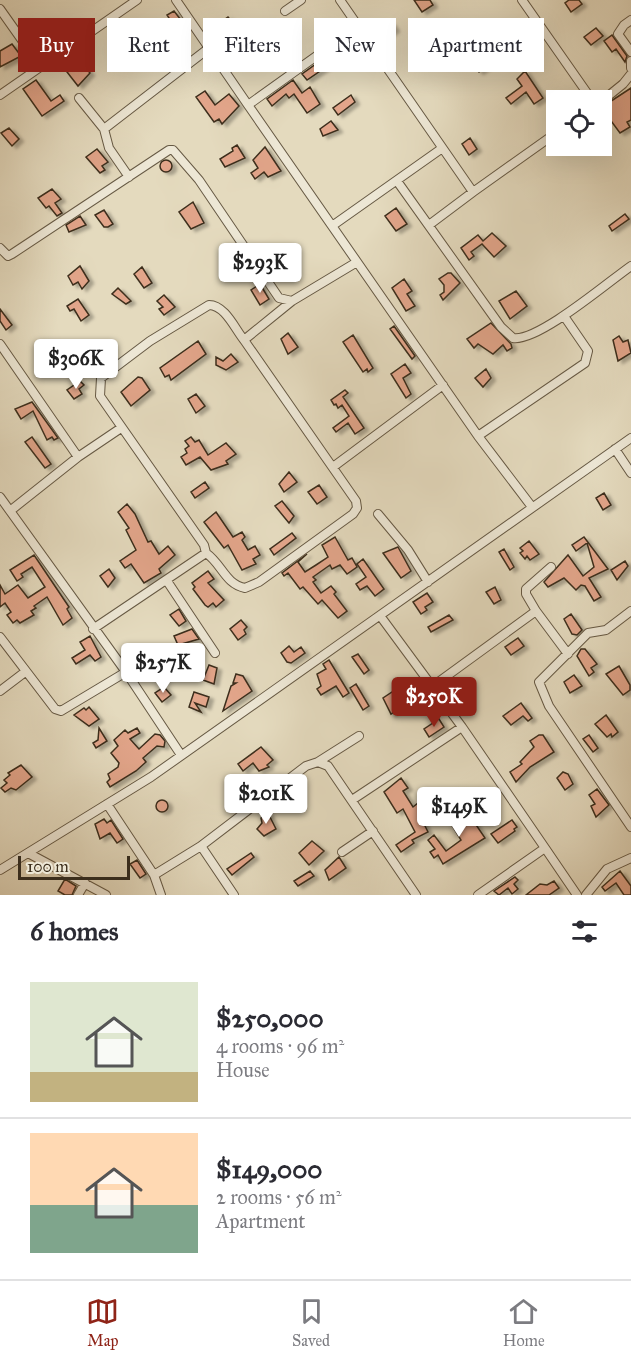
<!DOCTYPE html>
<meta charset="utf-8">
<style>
:root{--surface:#fff;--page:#f2f2f3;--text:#2b2b33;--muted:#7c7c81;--line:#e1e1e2;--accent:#8f2418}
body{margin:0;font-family:"IM FELL Great Primer",serif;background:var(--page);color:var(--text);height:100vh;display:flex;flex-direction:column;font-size:22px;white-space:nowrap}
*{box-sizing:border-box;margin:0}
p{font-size:20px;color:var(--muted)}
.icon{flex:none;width:33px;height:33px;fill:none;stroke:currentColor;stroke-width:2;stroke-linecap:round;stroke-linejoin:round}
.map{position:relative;height:895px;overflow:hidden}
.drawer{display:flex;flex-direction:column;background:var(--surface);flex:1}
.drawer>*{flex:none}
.hud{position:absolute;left:18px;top:18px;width:596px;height:54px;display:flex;gap:12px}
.tools{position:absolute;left:546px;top:90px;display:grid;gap:12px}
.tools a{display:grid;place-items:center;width:66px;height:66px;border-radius:0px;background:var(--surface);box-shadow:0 6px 24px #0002;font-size:30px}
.scale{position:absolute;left:18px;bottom:15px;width:112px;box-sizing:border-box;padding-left:6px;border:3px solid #3c2e1c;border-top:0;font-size:16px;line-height:21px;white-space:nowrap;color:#3c2e1c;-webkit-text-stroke:4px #ede7d5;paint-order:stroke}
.price{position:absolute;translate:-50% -51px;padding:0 14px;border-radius:6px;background:#fff;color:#222;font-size:20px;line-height:39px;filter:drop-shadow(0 2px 3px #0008)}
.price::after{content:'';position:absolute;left:50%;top:36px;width:18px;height:14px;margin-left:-9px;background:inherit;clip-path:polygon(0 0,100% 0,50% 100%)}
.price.on{background:var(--accent);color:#fff}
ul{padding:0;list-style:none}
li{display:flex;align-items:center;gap:18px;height:150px;padding:0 30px}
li+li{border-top:2px solid var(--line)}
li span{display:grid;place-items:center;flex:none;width:168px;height:120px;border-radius:0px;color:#555}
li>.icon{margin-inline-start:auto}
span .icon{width:72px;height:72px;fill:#fffc;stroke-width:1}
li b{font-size:26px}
h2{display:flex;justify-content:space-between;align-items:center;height:72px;padding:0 30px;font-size:26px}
.tag{padding:0 21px;border-radius:0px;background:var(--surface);box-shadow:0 6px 24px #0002;font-size:21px;line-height:54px}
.tag.on{background:var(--accent);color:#fff}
.dock{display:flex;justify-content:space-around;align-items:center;height:84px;border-top:2px solid var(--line);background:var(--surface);font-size:16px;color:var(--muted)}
.dock a{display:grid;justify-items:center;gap:3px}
.dock .on{color:var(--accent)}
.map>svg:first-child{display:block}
</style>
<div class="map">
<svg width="631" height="895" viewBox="0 0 631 895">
<defs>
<filter id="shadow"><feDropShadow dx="4.5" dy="2.5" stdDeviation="1.5" flood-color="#0004"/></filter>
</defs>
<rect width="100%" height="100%" fill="#e4dabe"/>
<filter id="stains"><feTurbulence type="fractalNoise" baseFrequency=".00333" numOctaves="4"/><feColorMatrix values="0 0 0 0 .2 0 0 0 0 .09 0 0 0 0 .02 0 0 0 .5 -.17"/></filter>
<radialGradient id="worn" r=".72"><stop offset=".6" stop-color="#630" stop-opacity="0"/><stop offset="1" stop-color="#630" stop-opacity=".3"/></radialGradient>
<path fill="#e2a58a" stroke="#3c2e1c" stroke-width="1.5" filter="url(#shadow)" d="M414 0H430L433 5 422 12Z
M569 0H579L582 4 571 12 565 3Z
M174 11 184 24 176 29 167 15Z
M228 17 232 22 228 25 234 33 225 41 221 36 216 39 212 31 223 25 221 22Z
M391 23 395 29 383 39 378 33Z
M596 28 603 36 591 45 584 37Z
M252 34 258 42 255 45 260 50 254 56 242 42Z
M355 35 371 55 365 59 351 39Z
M612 35 627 56 625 62 616 49 612 52 604 41Z
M12 44 21 56 0 67V51Z
M337 49 342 56 307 80 302 74Z
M484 54 490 64 479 72 472 63Z
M83 64 90 73 78 86 67 72Z
M525 71 543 98 534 104 526 92 511 104 506 98 522 86 517 79Z
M36 80 51 101 60 95 64 101 42 116 23 89Z
M293 80 302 93 310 87 320 104 307 113 294 94 289 98 286 94 272 106 267 99Z
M631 88V120L627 122 630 127 620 133 606 114 602 117V107Z
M205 91 215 105 229 94 239 106 222 124 219 119 214 122 196 97Z
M351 95 355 102 338 115 333 108Z
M331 121 338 130 323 136 320 129Z
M9 128 19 139 12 146 1 133Z
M470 138 477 149 469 155 462 144Z
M237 145 245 158 225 167 220 159 233 151 232 148Z
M265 147 281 171 268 177 264 172 255 179 251 173 258 168 253 160Z
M97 149 108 162 102 166 105 170 100 173 86 157Z
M160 166a6 6 0 1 1 12 0a6 6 0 1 1-12 0Z
M52 189 61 199 55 203 62 213 57 216 49 206 46 208 38 198Z
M193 202 204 223 191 229 179 212Z
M396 208 407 224 396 231 385 216Z
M104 210 113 224 108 227H104L95 215Z
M625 214 629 219 612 231 609 226Z
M80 216 86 225 69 232 66 225Z
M492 233 506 246 494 257 482 244 471 252 474 256 469 260 461 248 478 235 483 241Z
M80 266 89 281 82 289 78 282 73 285 68 276Z
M142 267 152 283 144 288 134 274Z
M448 273H451L460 283 443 300 440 295 444 292V285L439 279Z
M404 279 412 291 407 294 415 306 406 311 392 288Z
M260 284 269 299 260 305 251 290Z
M118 288 131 301 126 304 112 294Z
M516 291 527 306 510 319 499 301Z
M164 295 175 307 164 315 159 309 163 307 157 301Z
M78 299 89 315 81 321 74 309 70 311 67 306Z
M0 309 12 325 6 330 0 321Z
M491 323 511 344 512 348 507 351 503 345 493 354 478 344 474 348 467 339Z
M394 326 415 356 412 359 390 329Z
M288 333 298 347 288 354 281 339Z
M353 335 373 368 368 372 367 369 363 372 343 342Z
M619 336 623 342 628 340 631 353 618 361 613 340Z
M198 341 206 354 171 380 169 375 165 377 160 368Z
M231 354 238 362 226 370 216 365V357L223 361Z
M405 364 411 373 403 378 411 394 406 398 391 374Z
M486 369 491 378 483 387 475 378Z
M138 377 142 378 150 390 131 406 121 392Z
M80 381 84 385 79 389 82 394 74 399 67 390Z
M345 390 348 393 343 397 364 428 355 434 348 423 336 432 333 428 349 416 342 405 338 408 336 404 334 405 331 400Z
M196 394 205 406 196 413 188 399Z
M32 402 58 438 54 440 52 437 47 440 33 411 21 419 15 409Z
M32 437 51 464 45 468 25 442Z
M191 437 195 442 199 440 208 455 226 443 236 454 226 461 228 464 211 470 200 457 186 465 181 457 187 453 185 449 189 446 185 441Z
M289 472 297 482 284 492 279 484Z
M205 482 209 488 195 498 191 492Z
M319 485 327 497 317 504 308 492Z
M604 493 611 505 603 510 596 498Z
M282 501 294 516 289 523 275 506Z
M127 504 135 514 148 542 151 541 159 554 168 546 175 555 159 569 161 573 144 583 131 564 125 568 120 561 136 550 126 530 129 528 118 512Z
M216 512 233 537 242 532 245 537 242 540 248 550 255 546 260 555 253 559 256 564 242 570 228 545 224 548 204 522Z
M292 533 296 538 274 555 270 549Z
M335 537 348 560 352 558 357 567 347 574 340 565 332 569 330 565 313 577 316 580 313 582 321 593 331 586 336 592 334 594 347 611 338 618 322 600 318 604 303 587 300 589 288 573 284 576 282 573 307 554 298 562 305 572 316 565 328 557 322 545Z
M584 537 608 569 589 578 601 597 594 601 585 586 581 585 576 590 564 578 548 587 544 582 568 555 583 576 594 567 587 543 576 551 572 545Z
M529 541 539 554 530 560 527 556 525 559 520 553 523 551 520 548Z
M398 547 411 571 401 578 383 553Z
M504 549 514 567 510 570 499 552Z
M34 555 69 607 67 609 72 618 63 625 47 597 34 606 36 608 31 611 34 615 20 623 17 620 13 623 7 615 11 612 5 603 0 607V585L5 594 18 585 28 598 45 587 32 567 21 574 23 577 17 581 10 570Z
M363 559 384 589 375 596 367 586 360 590 356 584 366 577 357 564Z
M625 561 628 566 617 580 611 570Z
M109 569 115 578 108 587 100 576Z
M208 571 214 579 208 583 224 600 216 607 213 603 208 607 205 605 193 589 195 587 192 583Z
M495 587 501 600 494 604 486 592Z
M427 593 433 602 425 607 427 610 421 614 413 602Z
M179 609 186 621 179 626 170 615Z
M571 614 582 630 577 635 572 634 564 619Z
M449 615 453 620 431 632 428 627Z
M241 620 247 627 244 630 246 634 238 640 230 629Z
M192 629 199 639 178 645 174 636Z
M90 636 101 657 95 661 90 655 76 664 72 658 85 650 80 642Z
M518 638 524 646 511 655 505 647Z
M289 646 294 652 301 647 305 653 291 663 287 662 281 653Z
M581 649H585L597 664 591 668 594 672 589 676 577 656Z
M358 654 369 670 364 674 352 657Z
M329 660 349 693 343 697 336 686 321 695 317 689 321 686 317 674 326 669 323 664Z
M209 665 217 668 214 684 203 680Z
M619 666 630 685V690L623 695 606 674Z
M236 674 243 676 252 691 223 711 231 686 236 683H233Z
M574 675 582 686 570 693 564 682Z
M356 684 369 706 363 710 350 688Z
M164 687 171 695 162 702 155 693Z
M194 692 209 697 206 707 195 703 201 712 189 707Z
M392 692 402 706 391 714 383 698Z
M521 703 532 718 528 721 523 716 511 725 503 716Z
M89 707 99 719 89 726 74 715 84 708 86 710Z
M606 715 618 732 612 737 611 734 607 737 595 724Z
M439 719 444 727 429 737 424 729Z
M99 728 107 741 96 748 93 743 98 740Z
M137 728 140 733 130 739 139 749 155 734 160 735 165 741 164 747 157 746 143 758 146 762 136 771 110 787 107 782 110 779 108 774 118 767 119 763 111 753 118 746 114 740 125 730 128 733Z
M539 735H543L554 752 530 767 516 782 510 772 522 764 520 762 534 747 530 741Z
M589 735 598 748 593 752 583 739Z
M261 747 273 760 267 765 269 767 259 771 253 763 243 771 238 764Z
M21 765 32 777 16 790 11 788 5 792 1 788 7 783 4 780 10 775 8 773Z
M563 772 568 774 573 784 565 790 557 778Z
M401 778 408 788 403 791 413 807 423 799 431 808 421 818 428 832 412 840 414 843 401 852 396 845 415 832 403 809 397 813 384 792Z
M597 789 609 805 596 817 591 806 595 804 589 795Z
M156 806a6 6 0 1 1 12 0a6 6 0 1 1-12 0Z
M466 810 485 838 443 864 438 855 434 858 430 852 435 849 428 840 434 835 446 851 461 840 450 822Z
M268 813 276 829 264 836 257 829 262 823 261 818Z
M104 819 107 823 111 820 123 839 117 843 110 833 100 839 95 824Z
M512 820 517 827 514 829 515 831 498 843 491 834Z
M312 841 324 851 309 865 299 853Z
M251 853 254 857 232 875 227 869Z
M339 857 346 868 329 880 325 870Z
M137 860 146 874 140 878 130 864Z
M310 871 314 876 298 886 294 881Z
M620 871 631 886V895H624L616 883 605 891 602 887Z
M515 877 518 880 514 884 518 889 512 894 508 888 499 895 494 891Z
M65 879 76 886 72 895H65L58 891Z
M554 881 559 888 549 895H526L540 884 547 885Z"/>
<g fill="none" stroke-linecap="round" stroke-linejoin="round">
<g stroke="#665944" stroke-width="10">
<path id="street" d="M176 0 248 105 357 27
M340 0 473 192 556 133
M522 0 592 100
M0 9 41 67
M285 11 301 0
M631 20 624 25 618 34 631 52
M631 61V68
M0 95 137 0
M79 98 104 129 109 148 129 177
M602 101 623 84 631 74
M248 105 478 436 532 507
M104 129 209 48
M397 181 501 327 513 338C538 342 608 282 631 266
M429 225 473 192
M332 226 441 149
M0 248 8 256 12 254 169 150H173L199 180 279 298 292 301 357 262
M0 344 78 457
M478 436 585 363 588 351 564 316
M615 449 631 473
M333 467 443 385
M0 497 126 672 181 755
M10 511 78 457 121 428
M378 514 408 550 428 582
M206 553C222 564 225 584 245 588L259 582 353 514 357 508 356 501 244 340
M167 581 215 653
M536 611 526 594V589L551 567
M631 611 606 630 588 633 539 682 549 706 631 827
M381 617 462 727 545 848 478 895
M93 629 206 553 204 545 100 396 101 378 150 341 209 305C225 305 235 329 244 340L292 301
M0 637 55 709 61 711 126 672
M433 686 536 611 568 654
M0 691 25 672
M318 762 359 736
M352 800 462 727
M107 804 154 875 161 895
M201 846 234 895
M545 848 577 895
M342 852 373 831
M28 853 106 895
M0 870 151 777 631 438
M154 875 201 846 306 766 318 762 328 766 416 895
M78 895 85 883
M586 895 607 869 631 858"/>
</g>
<use href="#street" stroke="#ede7d5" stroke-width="8"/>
</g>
<rect width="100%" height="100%" filter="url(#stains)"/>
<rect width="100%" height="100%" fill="url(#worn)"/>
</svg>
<div class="tools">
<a><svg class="icon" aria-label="locate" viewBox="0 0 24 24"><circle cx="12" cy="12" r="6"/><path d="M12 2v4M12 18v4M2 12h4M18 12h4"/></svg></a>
</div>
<div class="scale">100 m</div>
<b class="price" style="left:260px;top:294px">$293K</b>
<b class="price" style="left:76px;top:390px">$306K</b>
<b class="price" style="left:163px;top:694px">$257K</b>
<b class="price on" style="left:434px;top:728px">$250K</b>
<b class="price" style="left:266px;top:825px">$201K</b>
<b class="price" style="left:459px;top:838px">$149K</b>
<div class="hud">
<a class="tag on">Buy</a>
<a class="tag">Rent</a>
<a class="tag">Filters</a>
<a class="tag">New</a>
<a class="tag">Apartment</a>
</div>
</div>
<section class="drawer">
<h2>6 homes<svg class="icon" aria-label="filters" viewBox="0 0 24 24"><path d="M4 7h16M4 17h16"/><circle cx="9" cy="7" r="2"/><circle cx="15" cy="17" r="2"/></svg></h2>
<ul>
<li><span style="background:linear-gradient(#dfe7d0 75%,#c2b280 0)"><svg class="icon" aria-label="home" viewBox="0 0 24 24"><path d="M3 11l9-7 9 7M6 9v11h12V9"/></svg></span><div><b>$250,000</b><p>4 rooms · 96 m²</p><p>House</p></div></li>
<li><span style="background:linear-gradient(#ffd9b3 60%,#7fa58c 0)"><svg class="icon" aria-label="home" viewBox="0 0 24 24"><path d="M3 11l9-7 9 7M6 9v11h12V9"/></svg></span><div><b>$149,000</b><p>2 rooms · 56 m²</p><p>Apartment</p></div></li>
</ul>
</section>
<nav class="dock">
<a class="on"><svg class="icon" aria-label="map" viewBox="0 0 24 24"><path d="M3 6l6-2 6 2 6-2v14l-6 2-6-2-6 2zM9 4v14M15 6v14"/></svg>Map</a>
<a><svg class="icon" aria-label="saved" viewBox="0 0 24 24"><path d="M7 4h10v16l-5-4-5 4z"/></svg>Saved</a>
<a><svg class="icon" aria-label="home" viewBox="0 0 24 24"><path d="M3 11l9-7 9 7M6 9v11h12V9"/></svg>Home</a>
</nav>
